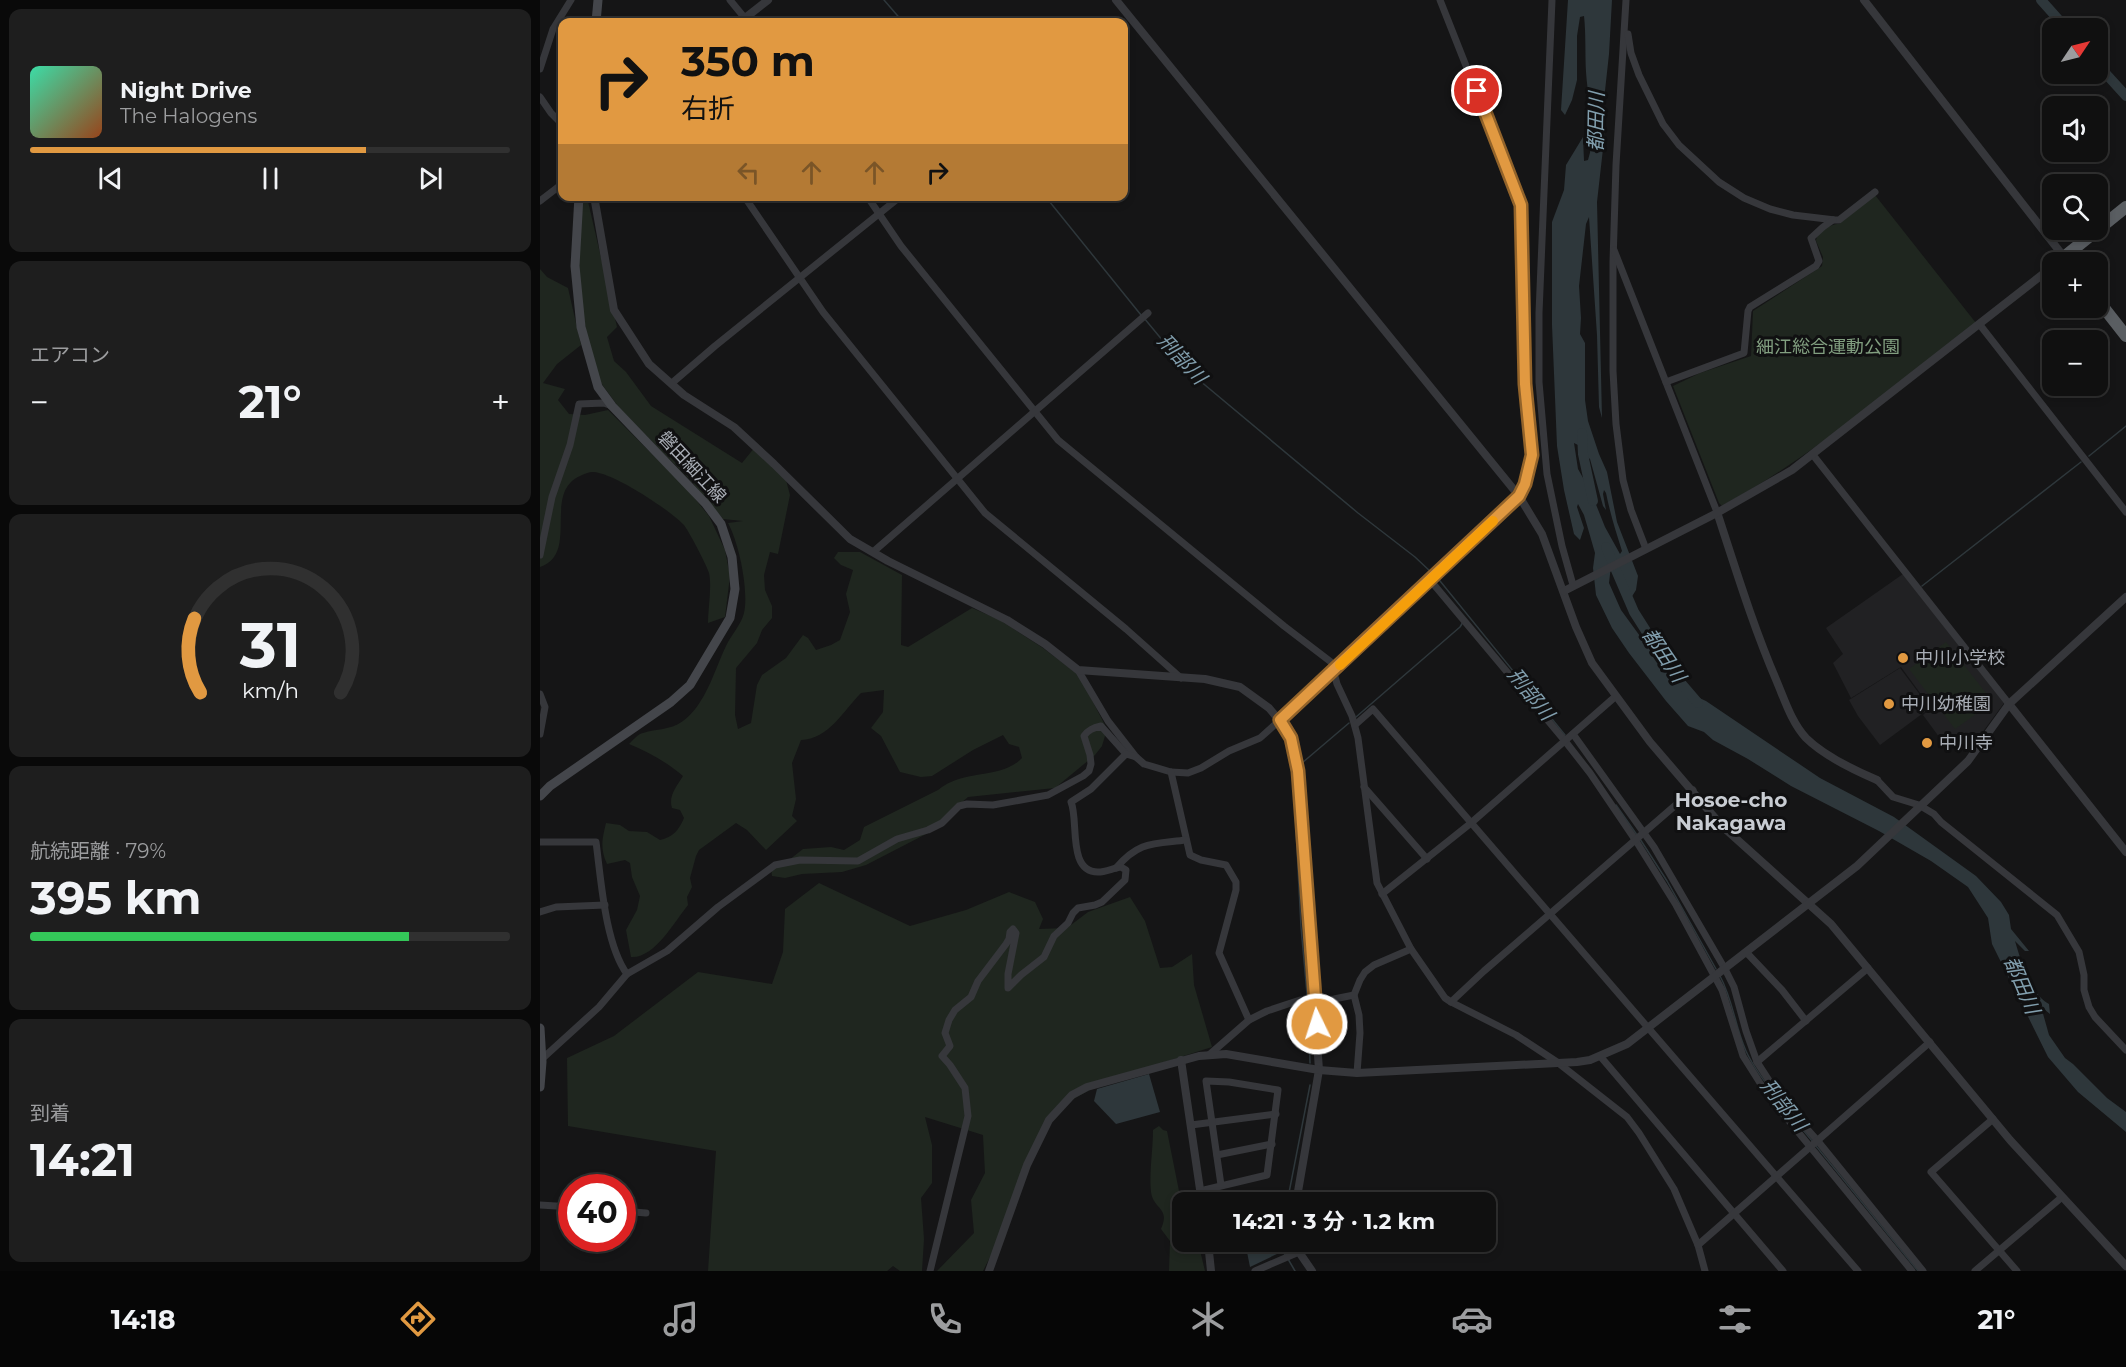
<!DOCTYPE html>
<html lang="ja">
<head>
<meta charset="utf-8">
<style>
	:root { --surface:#101010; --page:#1e1e1e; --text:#f1f3f6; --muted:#9c9d9f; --line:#303030; --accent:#e19941 }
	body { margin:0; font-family:Montserrat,"Noto Sans JP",sans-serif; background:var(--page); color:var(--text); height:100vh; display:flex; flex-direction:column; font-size:22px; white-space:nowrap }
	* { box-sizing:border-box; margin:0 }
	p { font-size:20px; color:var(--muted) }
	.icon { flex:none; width:33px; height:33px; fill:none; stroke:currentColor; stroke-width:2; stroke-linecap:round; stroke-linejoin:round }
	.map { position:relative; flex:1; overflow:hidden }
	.panel { display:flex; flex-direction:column; gap:9px; padding:9px; background:#090909; width:540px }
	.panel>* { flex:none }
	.top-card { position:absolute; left:18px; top:18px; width:570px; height:183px; border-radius:12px; box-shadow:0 3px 9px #0003,0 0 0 2px var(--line); background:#e19941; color:#111; overflow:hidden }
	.needle { width:39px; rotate:55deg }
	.controls { position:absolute; left:1502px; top:18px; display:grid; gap:12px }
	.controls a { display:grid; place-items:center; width:66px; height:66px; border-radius:12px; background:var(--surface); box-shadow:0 3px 9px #0003,0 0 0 2px var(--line); font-size:30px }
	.speed { position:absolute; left:18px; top:1174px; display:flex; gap:12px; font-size:30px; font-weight:700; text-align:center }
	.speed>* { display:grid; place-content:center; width:78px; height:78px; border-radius:50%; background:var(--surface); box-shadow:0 3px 9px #0003,0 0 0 2px var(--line); line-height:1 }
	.speed .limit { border:9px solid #d22; background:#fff; color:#111 }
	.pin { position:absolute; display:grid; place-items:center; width:51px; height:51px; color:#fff; margin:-26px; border:3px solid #fff; border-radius:50%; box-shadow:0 2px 6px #0007 }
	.me { position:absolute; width:66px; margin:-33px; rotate:356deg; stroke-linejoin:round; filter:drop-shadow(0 0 4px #0008) }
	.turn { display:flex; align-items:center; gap:21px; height:126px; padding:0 24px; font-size:27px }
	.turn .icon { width:78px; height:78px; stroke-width:2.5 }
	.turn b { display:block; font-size:42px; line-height:51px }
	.lanes { display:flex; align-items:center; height:57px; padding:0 24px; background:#0003; justify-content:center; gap:30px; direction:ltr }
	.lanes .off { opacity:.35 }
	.big { font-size:45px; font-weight:700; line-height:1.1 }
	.panel .widget { flex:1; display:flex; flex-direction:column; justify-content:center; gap:9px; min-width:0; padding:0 21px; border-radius:12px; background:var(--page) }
	.panel .dial { align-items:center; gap:0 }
	.dial svg { height:156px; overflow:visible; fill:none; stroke:var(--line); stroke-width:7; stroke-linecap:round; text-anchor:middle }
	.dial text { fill:var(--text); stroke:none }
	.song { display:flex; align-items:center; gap:18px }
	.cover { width:72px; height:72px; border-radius:9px; background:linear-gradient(135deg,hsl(160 70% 55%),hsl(20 70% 35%)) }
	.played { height:6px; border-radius:3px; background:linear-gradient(90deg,var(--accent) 70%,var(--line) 70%) }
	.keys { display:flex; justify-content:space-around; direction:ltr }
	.heat { display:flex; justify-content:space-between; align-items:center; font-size:33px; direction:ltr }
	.charge { height:9px; border-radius:4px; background:linear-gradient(90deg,#34c759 79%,var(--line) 0) }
	.trip { position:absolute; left:632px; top:1192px; width:324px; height:60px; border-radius:12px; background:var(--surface); box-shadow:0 3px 9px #0003,0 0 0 2px var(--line); font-weight:700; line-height:60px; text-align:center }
	.menu { display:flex; height:96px; justify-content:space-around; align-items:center; background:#060606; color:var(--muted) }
	.menu .icon { width:42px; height:42px }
	.menu .selected { color:var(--accent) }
	.menu b { font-size:27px; color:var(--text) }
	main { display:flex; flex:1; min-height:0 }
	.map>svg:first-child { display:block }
	.built { fill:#212123 }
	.green { fill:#1f261f }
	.water { fill:#2e373b; fill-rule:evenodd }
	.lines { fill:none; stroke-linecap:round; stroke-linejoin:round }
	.stream { stroke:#2e373b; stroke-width:1.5 }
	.river { stroke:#2e373b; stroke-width:10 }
	.minor { stroke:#36373b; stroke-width:7 }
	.tertiary { stroke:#36373b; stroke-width:8 }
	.secondary { stroke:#44464b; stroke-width:9 }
	.trunk { stroke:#5a5e62; stroke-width:12 }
	.route-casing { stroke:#92632a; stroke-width:15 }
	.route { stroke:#e19941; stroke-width:10 }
	.slow { stroke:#f59e0b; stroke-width:10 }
	.poi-dot { fill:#e19941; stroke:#101011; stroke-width:2 }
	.labels { text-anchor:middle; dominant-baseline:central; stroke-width:6; stroke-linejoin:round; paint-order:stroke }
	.park-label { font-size:18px; fill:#829f80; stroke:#101011 }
	.street-label { font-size:18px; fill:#a8adb5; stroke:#101011 }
	.poi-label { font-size:18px; fill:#a8adb5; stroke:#101011; text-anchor:start }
	.water-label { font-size:20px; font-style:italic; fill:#819ead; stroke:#101011 }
	.neighbourhood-label { font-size:20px; font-weight:bold; fill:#c8ccd2; stroke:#101011 }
</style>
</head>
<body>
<main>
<section class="panel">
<div class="widget">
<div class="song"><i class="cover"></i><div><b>Night Drive</b><p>The Halogens</p></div></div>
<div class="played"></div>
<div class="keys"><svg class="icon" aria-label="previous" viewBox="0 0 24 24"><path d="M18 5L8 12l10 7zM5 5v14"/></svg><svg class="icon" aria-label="pause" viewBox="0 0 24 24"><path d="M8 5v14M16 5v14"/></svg><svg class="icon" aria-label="next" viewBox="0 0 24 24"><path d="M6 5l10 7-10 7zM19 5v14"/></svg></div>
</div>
<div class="widget"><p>エアコン</p>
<div class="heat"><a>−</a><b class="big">21°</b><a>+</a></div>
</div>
<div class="widget dial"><svg viewBox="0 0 100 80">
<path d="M14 69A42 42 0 1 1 86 69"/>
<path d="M14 69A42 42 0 0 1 11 31" stroke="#e19941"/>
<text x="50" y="56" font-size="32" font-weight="700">31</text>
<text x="50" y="72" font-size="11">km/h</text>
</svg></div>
<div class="widget"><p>航続距離 · 79%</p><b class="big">395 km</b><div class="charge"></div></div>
<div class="widget"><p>到着</p><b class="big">14:21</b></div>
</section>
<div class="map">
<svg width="1586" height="1271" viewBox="0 0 1586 1271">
	<rect width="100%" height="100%" fill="#151516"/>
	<g class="built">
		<path d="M1363,574l101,129 -28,38 -8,-6 -23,10 -22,-30 8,-7 -30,-41 -50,31 -18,-35 10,-9 -17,-26z"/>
		<path d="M1360,668l30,40 -50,37 -22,-29 -9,-16z"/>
	</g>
	<g class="green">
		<path d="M1335,195l101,128c-82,63 -162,133 -254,183l-3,-3 -46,-117 27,-13 51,-17 2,-45 69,-45 1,-9 -7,-16c1,-9 14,-17 23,-17z"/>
		<path d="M42,197h5l30,130 -10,10 7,24 12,11 25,34 91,57 13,-16 31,33 4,15 -12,59 -8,-2 -6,23 1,15 7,16v12l-10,12 -5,13 -21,25 -1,47 3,14 13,-6 6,-38 5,-10 24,-17 17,-23 5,3 8,12 15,-5 9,-5 10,-28 -4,-18 7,-24 -12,-5 -7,-7 4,-6h22l42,23 -1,70 7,2 64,-39 28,12 43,28 36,27 28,54 -5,17 -7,9 -40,33 -87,9 -40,36 -62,32 -24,7 -40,2 -17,4 -13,-2 -1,-8 18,-8 14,-11 28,-2 13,3 16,-10 4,-13 74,-37c27,-22 63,-10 84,-32l-3,-11 -10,-3 -6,-9 -30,15 -41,26 -11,1 -21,-5 -19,-36 -10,-8 12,-16 1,-22 -23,3c-18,18 -32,46 -60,47l-9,23 4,36 -4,17 5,5 -31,29 -19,-20 -11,-7 -37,27 -3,6 -6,22 2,9 -5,10 1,8c-13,16 -34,54 -57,52l-5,-27 11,-20 3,-14 -8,-19 -2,-14 -5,-3 -18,4c-7,-16 -5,-24 -1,-41l14,2 9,6 18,1 13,8c13,-3 19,-10 24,-22l-4,-8 -8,-2c-4,-12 5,-22 11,-32 -16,-14 -35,-24 -54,-32 4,-4 9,-10 14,-11 14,-5 26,-2 40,-12 23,-17 31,-50 43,-75 5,-11 15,-21 18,-33 5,-22 -5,-70 -16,-90l15,-2 -20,-2 -34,-40 -69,-70 -27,-37 -17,-100z"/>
		<path d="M0,269l7,8 21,11 13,57 -24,19 -14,19 22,6 -7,11 11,14 16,1 23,-5 80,80 21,26 16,34 5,26 -5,41 -17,6c0,-14 4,-37 1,-50 -2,-7 -21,-44 -26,-49 -15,-15 -69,-51 -90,-52 -4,0 -9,2 -13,4 -38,17 0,78 -40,91z"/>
		<path d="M1406,642l47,60 -38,27 -46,-60z"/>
		<path d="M279,883l91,43 56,-16 43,-18 26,10 8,17 -4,10 28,-1 21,-16 42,-15 15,24 15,47 12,-1 20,-13 2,31 18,62 -104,33 -49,27 -25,44 -25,68 -26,52h-46l37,-38 -3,-33 14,-27 -2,-38 -58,-18 7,28v38l-11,15 3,41 -2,32h-22l-7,-5 -6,5h-179l8,-120 -148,-25 -1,-68 47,-22 84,-64 74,12 11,-32 2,-43z"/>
		<path d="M619,1126l4,4 4,1 15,75v36h16l7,29h-36l1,-30 -9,-12c10,-21 -8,-20 -10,-37 -2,-20 2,-42 2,-62z"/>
	</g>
	<g class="water">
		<path d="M1028,0h44l-3,54 -6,55 2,22 -8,71 5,216 -3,-11 -2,-72 -8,-118 -3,7 -7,62 2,32 -1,16 5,9v57l3,21 11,33 8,18 10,50 21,54 -2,14 -5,8c-7,-17 -8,-26 -19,-41l-3,26 12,27 40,55 21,25 24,11 114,77 74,39 82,59 25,26 8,13 2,14 18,22h-4l-10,-10c6,20 15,53 34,63l1,10 -6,-5 -2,1 7,25 16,23 8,6 34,34 19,14v20l-48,-40 -30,-35 -56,-113 -4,-26 -20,-31 -37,-26 -52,-30 -88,-45 -43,-27 -35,-19 -9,-8 -16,-6 -22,-25 -37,-48 -17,-25 -16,-33 -3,-27 2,-15 -11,-38 -6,-11 -1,3 7,21 -4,12 -6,-6 -10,-44 -7,-44 -5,-121v-103l12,-32 2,-25 17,-28 1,24 4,-1c10,-32 0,-56 -2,-88 -1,-19 0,-38 -2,-56l-4,1 -3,19v44l-5,20 -7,15 -4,-5zM1034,443l12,6 1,8 3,2 13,47 3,4 -3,-16 1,-4 2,3c4,20 10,39 16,58l-2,3 -15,-27 -14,-35 -13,-23z"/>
		<path d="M609,1074l11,38 -44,12 -22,-23 3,-12z"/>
		<path d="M705,1242h35l-1,11 -29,14z"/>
	</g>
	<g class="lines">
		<g class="stream">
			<path d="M344,0l19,22"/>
			<path d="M505,196l96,119"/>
			<path d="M604,318l43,52 171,143 57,44 17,16"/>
			<path d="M1549,456l37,-30"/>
			<path d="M896,576l129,159"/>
			<path d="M1382,586l159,-124"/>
			<path d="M816,717l104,-90 3,-5"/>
			<path d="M762,763l47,-40"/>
			<path d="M753,771l8,156 6,67"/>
			<path d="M1076,805l21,30"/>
			<path d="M1100,839l27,42 49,88"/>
			<path d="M1180,976c13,24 15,51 26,75 8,18 20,32 31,47"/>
			<path d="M768,1003l2,60"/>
			<path d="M1253,1118l20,24"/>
			<path d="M1276,1146l102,125"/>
			<path d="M747,1203l23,-118"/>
			<path d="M744,1242l-1,9 2,4"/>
			<path d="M748,1259l7,12"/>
		</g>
		<g class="river">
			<path d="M1501,0l25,28"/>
			<path d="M1557,64l29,32"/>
			<path d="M1042,433l1,21 10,47"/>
			<path d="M1066,547l28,65 40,63 24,28"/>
		</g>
		<g class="minor">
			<path d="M190,0l18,22"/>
			<path d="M900,0l81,205"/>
			<path d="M1012,0l-13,313v69l8,92 15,72 11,39"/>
			<path d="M1086,0l-10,165 -3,97v109l3,53 7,56 8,30 15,39"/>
			<path d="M1088,34l3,19 8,22 24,49 16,21 40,37 25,16 26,11 23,6 42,5h4l36,-28"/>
			<path d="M0,69l13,-40 18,-29"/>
			<path d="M0,97l11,16 11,11"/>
			<path d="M204,196l79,116 162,201 141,116 55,49"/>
			<path d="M327,196l34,50 157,194 226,186 47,36 6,22 15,32 6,22 19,145 34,66 -37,16 -9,7 -5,8 -6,15 5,20 1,18 -3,40"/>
			<path d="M0,201l22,-17"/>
			<path d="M1074,250l103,262"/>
			<path d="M1440,325l146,187"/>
			<path d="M1126,382l78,-29 4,-42 2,-4 66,-41 3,-5 -8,-23 12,-11 10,-7"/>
			<path d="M132,383l43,-37 186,-150"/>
			<path d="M1273,455l196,249"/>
			<path d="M333,552l275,-239"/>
			<path d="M0,555l12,-58 18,-52 9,-41 25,-1 8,3"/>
			<path d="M890,580l135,161 25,32 46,68 40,64 46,85 21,66 24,38 145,177"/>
			<path d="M538,670l30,51 28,36 8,7 27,8 17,1 13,-5 28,-17 31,-13 20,-18"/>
			<path d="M0,694l5,13 -5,27"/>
			<path d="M815,725l18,-16 485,562"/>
			<path d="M1033,734l81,113 71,122 9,18 12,44 11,31 11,17 16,24 33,37 106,131"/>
			<path d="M631,772l19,83 11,5 25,5 10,17v8l-17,63 30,67"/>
			<path d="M1337,780l16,17 26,8 15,9 7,8 116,93 22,37 5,23v15l5,17 6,10 31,33"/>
			<path d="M824,787l63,72"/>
			<path d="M0,842h56c5,37 9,102 31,132"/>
			<path d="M576,868c23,-27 37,-24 70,-28"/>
			<path d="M842,894l89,-71 145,-127"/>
			<path d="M0,912l16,-5 49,-2"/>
			<path d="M871,949l34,49 6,4 65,33 41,27 70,55 12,16 35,56 24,56 7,26"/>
			<path d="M1206,952l36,38 24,31"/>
			<path d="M911,1002l33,-31 209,-181"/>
			<path d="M669,1055l40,-35 18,-9 33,-11 34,-1 20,-4"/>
			<path d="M1060,1056l183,215"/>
			<path d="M2,1059l57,-52 28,-33 40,-23 51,-44 57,-42 25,-5 58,1 39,-22 31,-9 14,-7 17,-17 8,-2 26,1 55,-10 35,-19 6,-5 2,-7 -1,-9 -6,-19c4,-6 9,-8 17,-10l25,28"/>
			<path d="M1217,1062l111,-94"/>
			<path d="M1453,1119l-62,53 86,99"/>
			<path d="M651,1125l85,-11"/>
			<path d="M677,1155l55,-11"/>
			<path d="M660,1191l67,-16 11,-85 -49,-8 -23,-1 15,104"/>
			<path d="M0,1205l32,2"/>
			<path d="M82,1211l24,2"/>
			<path d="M1158,1245l232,-203"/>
			<path d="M390,1271l38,-155 -3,-28 -15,-23 -8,-9 8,-10 -5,-13 4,-13 6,-10 16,-13 7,-16 28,-37 3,-5 1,-7 3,-3 3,4 -8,41v14l13,-13 23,-18 10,-21 14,-13 5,-10 5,-5 17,-3 7,-3 23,-22 1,-10 -5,-3c-7,1 -16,5 -23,5 -31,0 -19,-52 -27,-70l20,-13 35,-35 10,3"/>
			<path d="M715,1271l44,-19"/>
			<path d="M1435,1271l87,-74"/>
		</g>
		<g class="tertiary">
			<path d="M576,0l403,496 23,38 34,93 16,36 58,79 72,84 109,98 179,216 116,126"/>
			<path d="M1324,0l200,257 -6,5"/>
			<path d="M200,22l28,-22"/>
			<path d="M54,196l20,114 35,54 35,31 50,32 40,37 76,75 38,22 119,59 38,24 33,26 127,9 35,8 29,21 16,19 10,24 3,19 21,300 -23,133"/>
			<path d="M1177,512c19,58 36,114 60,170 8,19 15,41 29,56 17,17 50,33 71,42"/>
			<path d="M1024,591l151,-77 77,-44 260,-203"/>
			<path d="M1469,704l117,148"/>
			<path d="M740,720l242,-228 10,-37 -7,-71 -4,-179"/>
			<path d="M641,1060l21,143"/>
			<path d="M668,1242l3,29"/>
			<path d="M757,1242l2,10 13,19"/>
			<path d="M449,1271l38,-106 22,-45 23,-25 15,-8 112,-31 27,-2 93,16 38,3 220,-11 13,-2 37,-16 230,-178 111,-105 41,-57 117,-107"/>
		</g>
		<g class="secondary">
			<path d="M56,22l2,-22"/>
			<path d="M0,796l10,-10 121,-84 19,-17 40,-67 5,-29 -3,-32 -11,-33 -15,-20 -94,-98 -14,-19 -17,-60 -6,-61 4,-70"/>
			<path d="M0,1028l2,34 -2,25"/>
		</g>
		<g class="trunk">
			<path d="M1529,262l-5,-5 62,-50"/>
			<path d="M1557,299l29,37"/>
		</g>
	</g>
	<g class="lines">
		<defs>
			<path id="route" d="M777,1024l-19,-253 -7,-33 -11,-18 239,-224 6,-12 7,-29 -7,-71 -4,-179 -44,-114"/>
		</defs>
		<use href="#route" class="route-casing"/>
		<use href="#route" class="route"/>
		<path class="slow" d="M800,665l153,-144"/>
	</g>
	<g class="poi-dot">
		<circle cx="1363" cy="658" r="6"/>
		<circle cx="1349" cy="704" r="6"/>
		<circle cx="1387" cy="743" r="6"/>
	</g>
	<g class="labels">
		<g class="park-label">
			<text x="1288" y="347">細江総合運動公園</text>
		</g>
		<g class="street-label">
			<text transform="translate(152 467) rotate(47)">磐田細江線</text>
		</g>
		<g class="poi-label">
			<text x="1375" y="658">中川小学校</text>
			<text x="1361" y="704">中川幼稚園</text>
			<text x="1399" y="743">中川寺</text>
		</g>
		<g class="water-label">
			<text transform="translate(1056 122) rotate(-89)">都田川</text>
			<text transform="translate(642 359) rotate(47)">刑部川</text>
			<text transform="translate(1124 655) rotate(56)">都田川</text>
			<text transform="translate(991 694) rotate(51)">刑部川</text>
			<text transform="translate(1482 985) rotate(67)">都田川</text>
			<text transform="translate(1244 1105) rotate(51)">刑部川</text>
		</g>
		<g class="neighbourhood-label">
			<text x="1191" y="800">Hosoe-cho<tspan x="1191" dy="23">Nakagawa</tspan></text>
		</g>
	</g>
</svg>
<div class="controls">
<a><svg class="needle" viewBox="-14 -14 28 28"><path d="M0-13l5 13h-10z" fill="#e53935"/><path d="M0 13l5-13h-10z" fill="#9c9d9f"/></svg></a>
<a><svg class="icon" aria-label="sound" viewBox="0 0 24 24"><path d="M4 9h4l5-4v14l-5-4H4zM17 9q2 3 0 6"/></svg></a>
<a><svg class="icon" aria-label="search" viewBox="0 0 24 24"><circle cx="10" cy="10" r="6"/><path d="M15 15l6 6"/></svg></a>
<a>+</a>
<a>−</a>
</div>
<div class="speed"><div class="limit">40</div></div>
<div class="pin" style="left:937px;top:91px;background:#d93025"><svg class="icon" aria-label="arrive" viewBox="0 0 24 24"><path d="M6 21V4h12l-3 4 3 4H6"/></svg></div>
<svg class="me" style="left:777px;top:1024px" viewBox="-20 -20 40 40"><circle r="17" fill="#e19941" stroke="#fff" stroke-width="3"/><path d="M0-11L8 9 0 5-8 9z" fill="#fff"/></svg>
<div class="trip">14:21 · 3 分 · 1.2 km</div>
<div class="top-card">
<div class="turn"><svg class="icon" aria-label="right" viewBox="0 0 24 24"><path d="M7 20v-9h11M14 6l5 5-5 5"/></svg><div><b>350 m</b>右折</div></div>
<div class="lanes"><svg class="icon off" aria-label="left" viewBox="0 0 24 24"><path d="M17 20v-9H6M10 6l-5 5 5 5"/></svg><svg class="icon off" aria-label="ahead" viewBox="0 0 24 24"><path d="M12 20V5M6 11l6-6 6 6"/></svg><svg class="icon off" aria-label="ahead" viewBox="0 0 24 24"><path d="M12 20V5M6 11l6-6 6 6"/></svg><svg class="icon" aria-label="right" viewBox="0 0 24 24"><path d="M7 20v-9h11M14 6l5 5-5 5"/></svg></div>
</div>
</div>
</main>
<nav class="menu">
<b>14:18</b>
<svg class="icon selected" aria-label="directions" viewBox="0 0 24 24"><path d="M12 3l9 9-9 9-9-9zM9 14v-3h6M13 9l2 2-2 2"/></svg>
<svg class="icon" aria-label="music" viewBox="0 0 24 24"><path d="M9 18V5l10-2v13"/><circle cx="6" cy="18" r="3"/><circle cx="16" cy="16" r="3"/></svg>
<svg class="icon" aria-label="phone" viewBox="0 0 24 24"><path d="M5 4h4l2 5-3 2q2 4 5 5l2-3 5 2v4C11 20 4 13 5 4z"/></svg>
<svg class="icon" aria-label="climate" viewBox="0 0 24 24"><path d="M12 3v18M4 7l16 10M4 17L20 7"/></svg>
<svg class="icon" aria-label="car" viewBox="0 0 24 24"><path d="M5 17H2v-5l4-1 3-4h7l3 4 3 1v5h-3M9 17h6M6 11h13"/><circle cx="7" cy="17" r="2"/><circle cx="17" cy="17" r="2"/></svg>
<svg class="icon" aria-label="filters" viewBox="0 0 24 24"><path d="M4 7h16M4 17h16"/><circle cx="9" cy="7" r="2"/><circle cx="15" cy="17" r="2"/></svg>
<b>21°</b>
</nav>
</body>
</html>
